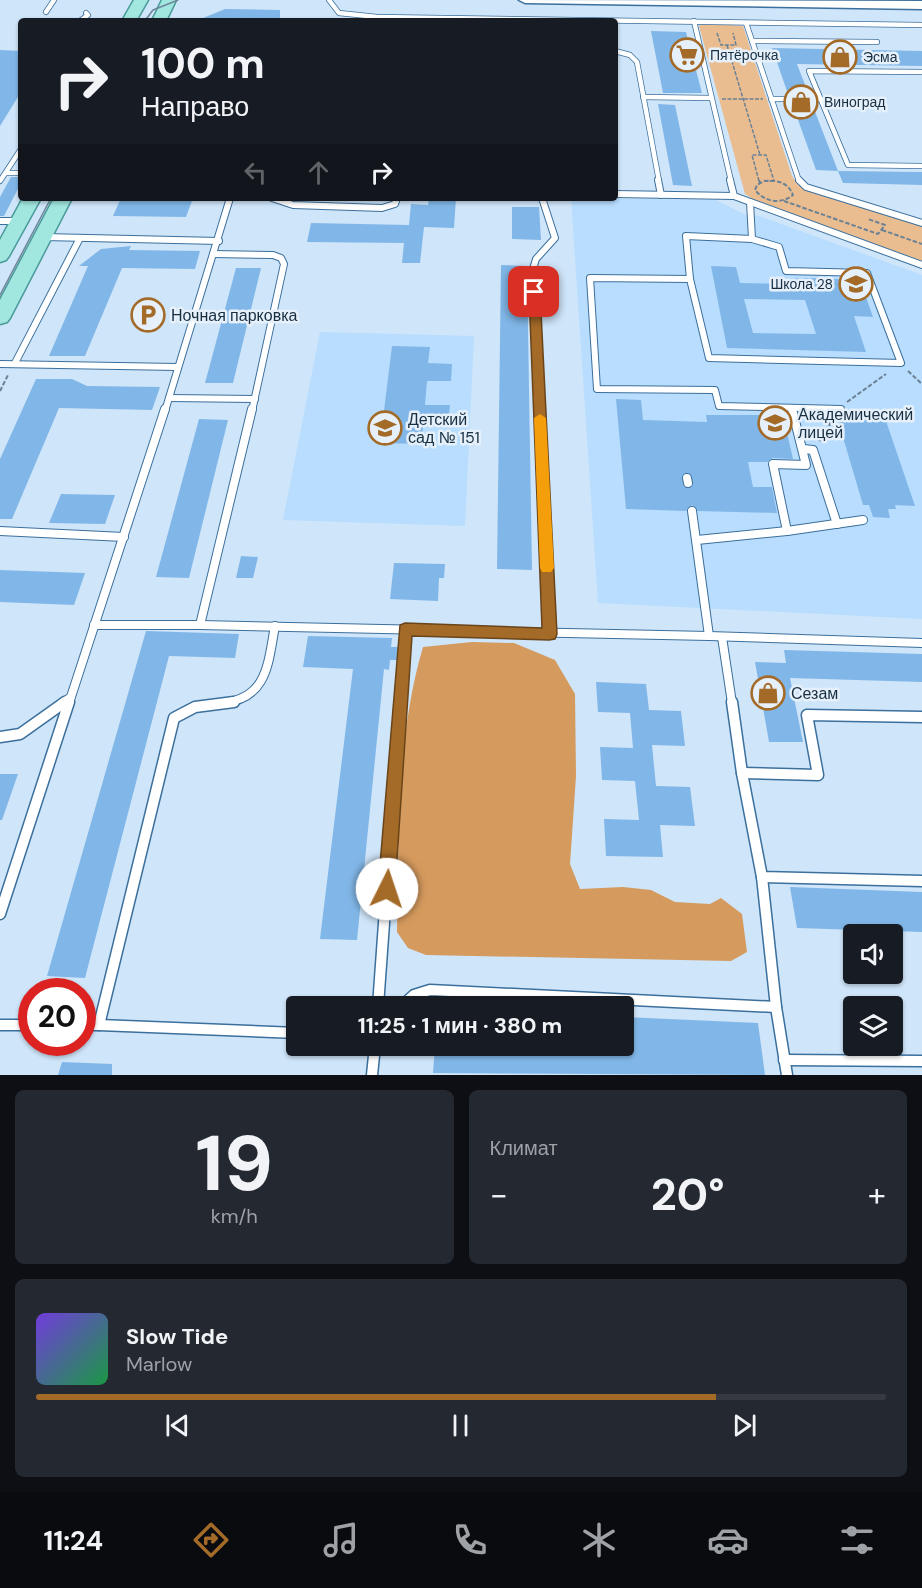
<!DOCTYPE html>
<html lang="ru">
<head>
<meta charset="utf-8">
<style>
	:root { --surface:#171b24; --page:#242831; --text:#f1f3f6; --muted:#9ea1a6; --line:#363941; --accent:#a36a28 }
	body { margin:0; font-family:"DM Sans",sans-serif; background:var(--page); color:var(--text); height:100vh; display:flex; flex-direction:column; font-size:22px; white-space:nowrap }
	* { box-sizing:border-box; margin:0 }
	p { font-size:20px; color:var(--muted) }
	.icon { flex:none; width:33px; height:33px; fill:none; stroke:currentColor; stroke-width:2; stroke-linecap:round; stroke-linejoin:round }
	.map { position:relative; height:1075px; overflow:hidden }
	.side { display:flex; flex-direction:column; gap:15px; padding:15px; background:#0d0f14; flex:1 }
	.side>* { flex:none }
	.guide { position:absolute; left:18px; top:18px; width:600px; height:183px; border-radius:6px; box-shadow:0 2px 4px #0004; background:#171b24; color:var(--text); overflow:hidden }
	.tools { position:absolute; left:843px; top:924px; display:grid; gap:12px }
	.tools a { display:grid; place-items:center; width:60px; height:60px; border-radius:6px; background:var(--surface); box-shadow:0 2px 4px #0004; font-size:30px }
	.speed { position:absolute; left:18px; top:978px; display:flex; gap:12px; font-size:30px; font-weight:700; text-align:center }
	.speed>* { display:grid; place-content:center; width:78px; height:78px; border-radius:50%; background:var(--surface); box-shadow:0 2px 4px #0004; line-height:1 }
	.speed .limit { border:9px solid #d22; background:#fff; color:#111 }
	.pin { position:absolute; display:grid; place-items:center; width:51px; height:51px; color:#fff; margin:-26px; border-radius:12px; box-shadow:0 3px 9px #0006 }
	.me { position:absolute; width:66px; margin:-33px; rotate:4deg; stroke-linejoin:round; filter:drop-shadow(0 0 4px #0008) }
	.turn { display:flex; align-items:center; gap:21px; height:126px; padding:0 24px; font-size:27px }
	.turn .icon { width:78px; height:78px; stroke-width:2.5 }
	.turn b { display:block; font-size:42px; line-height:51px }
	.lanes { display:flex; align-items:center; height:57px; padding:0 24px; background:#0003; justify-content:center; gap:30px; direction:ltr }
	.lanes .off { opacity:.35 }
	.big { font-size:45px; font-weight:700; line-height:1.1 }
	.side .widget { flex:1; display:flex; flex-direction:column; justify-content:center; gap:9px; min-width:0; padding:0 21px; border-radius:9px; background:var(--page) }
	.side .dial { align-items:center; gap:0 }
	.dial b { font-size:78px; line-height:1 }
	.song { display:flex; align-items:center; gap:18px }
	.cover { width:72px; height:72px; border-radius:9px; background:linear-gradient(135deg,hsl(260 70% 55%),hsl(140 70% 35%)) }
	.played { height:6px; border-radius:3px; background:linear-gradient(90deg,var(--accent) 80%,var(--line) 80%) }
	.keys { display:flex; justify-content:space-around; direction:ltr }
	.heat { display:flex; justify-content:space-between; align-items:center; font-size:33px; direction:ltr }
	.side .tiles { flex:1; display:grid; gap:15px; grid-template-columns:1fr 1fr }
	.widget:last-child { grid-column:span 2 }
	.trip { position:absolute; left:286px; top:996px; width:348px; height:60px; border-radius:6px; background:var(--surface); box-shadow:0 2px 4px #0004; font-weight:700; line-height:60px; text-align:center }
	.dock { display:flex; height:96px; justify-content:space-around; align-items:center; background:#090b0e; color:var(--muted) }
	.dock .icon { width:42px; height:42px }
	.dock .active { color:var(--accent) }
	.dock b { font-size:27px; color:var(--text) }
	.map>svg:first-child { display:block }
	.built { fill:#b8ddfe }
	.green { fill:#eabd91 }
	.forest { fill:#d59a5d }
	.building { fill:#81b7e8; fill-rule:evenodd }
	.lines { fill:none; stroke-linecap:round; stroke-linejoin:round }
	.service-far3-casing { stroke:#3b6f9c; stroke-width:6 }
	.service-far2-casing { stroke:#3b6f9c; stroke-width:8 }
	.service-far1-casing { stroke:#3b6f9c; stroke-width:10 }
	.service-casing { stroke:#3b6f9c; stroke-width:13 }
	.secondary-casing { stroke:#3b6f9c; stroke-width:3 }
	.primary-casing { stroke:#499b9a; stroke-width:3 }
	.path-far2 { stroke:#6b8295; stroke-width:1.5; stroke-dasharray:4 1.5; stroke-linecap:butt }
	.path-far1 { stroke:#6b8295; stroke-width:2; stroke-dasharray:4.5 2; stroke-linecap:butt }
	.path { stroke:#6b8295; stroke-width:3; stroke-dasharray:6 3; stroke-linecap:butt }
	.service-far3 { stroke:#fff; stroke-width:4.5 }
	.service-far2 { stroke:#fff; stroke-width:6 }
	.service-far1 { stroke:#fff; stroke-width:8 }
	.service { stroke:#fff; stroke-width:10 }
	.secondary { fill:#fff; fill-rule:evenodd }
	.primary { fill:#a1e6df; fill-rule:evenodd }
	.tram { stroke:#6f8599; stroke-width:1.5 }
	.route { fill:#a36a28; stroke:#6a451a; stroke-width:1.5 }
	.slow { fill:#f59e0b }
	.labels { text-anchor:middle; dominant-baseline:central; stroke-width:5; stroke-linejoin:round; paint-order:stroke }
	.far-poi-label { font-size:14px; fill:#182f42; stroke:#e5f0fa; text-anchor:start }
	.poi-label { font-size:16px; fill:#182f42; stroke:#e5f0fa; text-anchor:start }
</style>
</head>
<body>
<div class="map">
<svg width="922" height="1075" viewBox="0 0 922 1075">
	<rect width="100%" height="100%" fill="#cfe5f9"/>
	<g class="built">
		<path d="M571,198l145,2 30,15 13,1 163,59v344l-324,-16z"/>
		<path d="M320,332l154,4 -9,190 -182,-6z"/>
	</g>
	<path class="green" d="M704,23l39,3 49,150 6,9 124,41v35l-164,-59 -13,-8 -46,-168z"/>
	<path class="forest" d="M472,642l42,1 41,17 20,34 1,82 -6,88 10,25 43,-2 28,3 24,12 35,2 11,-6 21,16 5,38 -16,9 -305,-6 -18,-7 -11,-16c2,-95 -1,-193 26,-285z"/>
	<g class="building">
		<path d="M225,9l55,1v11h-84z"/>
		<path d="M651,31l35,1 16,61h-39z"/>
		<path d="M772,48l150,3v15l-125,-2 12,31 -3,6 6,3 26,67 -22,-1 -24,-67 2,-6 -6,-3z"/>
		<path d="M0,50l21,1v41l-21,34z"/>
		<path d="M658,104l17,1 17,81 -19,-1z"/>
		<path d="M838,171l84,1v13l-79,-2z"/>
		<path d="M11,177h10v6l-17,33h-4v-19z"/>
		<path d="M121,198h72l-7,19 -73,-1z"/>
		<path d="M456,198l-2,30 -30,-1 -4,36h-18l2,-20 -97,-1 4,-19 98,2 2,-21 17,1 1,-6z"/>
		<path d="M512,207h27l2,33 -29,-1z"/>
		<path d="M131,246l-2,4 71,1 -5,18 -73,-1 -37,88h-36l39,-90h-9l22,-17z"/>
		<path d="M501,265l26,1 5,304 -35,-1z"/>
		<path d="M711,266l25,1 4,16 46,1 -1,-5 22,-1 53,2 13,37 -19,-1 12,36 -139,-4zM744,299l61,1 11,34 -63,-1z"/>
		<path d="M236,268h25l-28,115h-28z"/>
		<path d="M392,346l38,1 -2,16 24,1 -1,17h-24l-2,24h25l-2,20 -25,-1 -1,20 -42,-1z"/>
		<path d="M36,379h36l15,7 73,1 -8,23 -93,-2 -47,111h-12v-60z"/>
		<path d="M616,399l25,1 2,20 64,2 -1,-7h77l10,44 -20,-1 -6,4h-19l5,25h19l5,26 -79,-2 -6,-6 -6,6 -60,-2z"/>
		<path d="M837,417l48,1 30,88 -20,-1 1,4h-8l2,9 -17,-1 -4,-12h-6z"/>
		<path d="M199,419l29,1 -39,158 -33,-1z"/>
		<path d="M61,494l54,1 -10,29 -56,-1z"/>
		<path d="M241,556l17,1 -5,21h-17z"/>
		<path d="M394,563l51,1 -1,14h-5l-1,23 -48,-2z"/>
		<path d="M0,570l85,3 -11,32 -74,-3z"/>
		<path d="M146,631l93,3 -4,24 -66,-2 -84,322 -38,-2z"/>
		<path d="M308,636l84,2 -1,9h7l-1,13h-7l-1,10 -5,-1 -27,271 -37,-1 33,-270 -50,-2z"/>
		<path d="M784,650l138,4v28l-132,-4 13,64h-34l-14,-80 31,1z"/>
		<path d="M596,682l50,2 3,26 32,1 4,35 -33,-1 4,41 34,1 5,39 -35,-1 3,32 -57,-1 -2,-37 35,1 -4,-39 -33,-1 -2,-33 33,1 -3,-35 -32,-1z"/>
		<path d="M0,774h18l-16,46h-2z"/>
		<path d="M790,887l132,5v40l-125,-4z"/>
		<path d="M624,1017l134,6 7,52 -332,-2 2,-27h189z"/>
		<path d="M62,1062l50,2v11h-54z"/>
	</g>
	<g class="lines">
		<defs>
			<g id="service-far3">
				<path d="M329,0l10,13 38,4 545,8"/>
				<path d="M46,12l8,-12"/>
				<path d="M80,21l8,-6 -2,-2"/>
				<path d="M694,21l37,160"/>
				<path d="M746,23l53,158"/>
				<path d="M752,41l125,1"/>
				<path d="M615,51l15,4 7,7 22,119"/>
				<path d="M922,72l-113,-1 39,94 74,1"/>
				<path d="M643,97l68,1"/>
				<path d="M771,99h19"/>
				<path d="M810,99h11"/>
				<path d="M6,173h15"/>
				<path d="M0,181l21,-32"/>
			</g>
			<g id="service-far2">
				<path d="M658,180l3,15"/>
				<path d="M730,180l4,16 188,69"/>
				<path d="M799,180l7,7 116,36"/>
				<path d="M615,194l119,2"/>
				<path d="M272,198l21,7 89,3 13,-4 2,-6"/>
				<path d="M750,202l2,37"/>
				<path d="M0,221h18"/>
				<path d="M686,236l66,3 27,8 7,24 81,2 34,90 -192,-5 -19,-79z"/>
				<path d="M44,237l175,4"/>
				<path d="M213,254l60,1 8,3 3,6 -32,147"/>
				<path d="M690,279l-100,-1 7,111 118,1 4,16 122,3"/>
				<path d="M15,363l65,-125"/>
				<path d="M0,364l177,3"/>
				<path d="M169,398l86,1"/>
				<path d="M792,408l1,3"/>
				<path d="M165,411l65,-213"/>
				<path d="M539,411l-6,-142 3,-10 19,-21 -13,-40"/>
			</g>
			<g id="service-far1">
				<path d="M539,409l10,225"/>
				<path d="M803,449l10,1 24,74"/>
				<path d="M687,478l1,5"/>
				<path d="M692,511l17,125"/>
				<path d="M0,531l124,6"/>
				<path d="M787,531l-14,-67 33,1 -14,-56"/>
				<path d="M697,540l90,-9 76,-11"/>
				<path d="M94,625h106l509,11 213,7"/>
				<path d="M200,625l52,-216"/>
				<path d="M722,637l10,66"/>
				<path d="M62,703l8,-5"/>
				<path d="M69,703l96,-294"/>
				<path d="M223,703c45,-5 45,-40 52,-77"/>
				<path d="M400,703l5,-74"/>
			</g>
			<g id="service">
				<path d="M732,702l10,71 20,104 160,4"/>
				<path d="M0,737l20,-3 45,-32"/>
				<path d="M742,773l76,2 -11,-60 115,2"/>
				<path d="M762,877l14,130 11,68"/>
				<path d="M0,914l69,-212"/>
				<path d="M378,1006l22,-304"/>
				<path d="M402,1006l12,-11 16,-5 346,17"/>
				<path d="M0,1025h32"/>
				<path d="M82,1025h17l75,-307 21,-11 39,-5"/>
				<path d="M99,1025l198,8"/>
				<path d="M784,1060l138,1"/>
				<path d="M372,1075l3,-29"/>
			</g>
			<path id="secondary" d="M519,0l403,1v8l-397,-6z"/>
			<g id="primary">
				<path d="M134,0h14l-12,21h-14z"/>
				<path d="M162,0h14l-10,21h-14z"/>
				<path d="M23,198h18l-32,58 -3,4 -6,2v-22z"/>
				<path d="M54,198h18l-62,120 -3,4 -7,2v-24z"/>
			</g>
		</defs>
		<use href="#service-far3" class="service-far3-casing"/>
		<use href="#service-far2" class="service-far2-casing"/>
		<use href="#service-far1" class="service-far1-casing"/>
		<use href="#service" class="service-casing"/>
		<use href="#secondary" class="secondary-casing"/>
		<use href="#primary" class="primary-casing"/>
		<g class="path-far2">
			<path d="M717,33l4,12h15l-3,-12"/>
			<path d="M727,45l33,110"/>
			<path d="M722,99h41"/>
			<path d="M759,181l-7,-26h14l8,26"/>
			<path d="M764,181h11"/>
		</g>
		<g class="path-far1">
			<path d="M759,180l1,3"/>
			<path d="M764,181c13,-1 24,1 29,14 -13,10 -28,7 -38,-5l2,-5z"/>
			<path d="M784,201l94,33 7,-9 -17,-6"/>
			<path d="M882,230l40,14"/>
			<path d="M908,371l14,13"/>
			<path d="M0,391l8,-16"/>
			<path d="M847,402l39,-28"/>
		</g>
		<path class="path" d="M819,441l14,-23"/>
		<use href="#service-far3" class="service-far3"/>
		<use href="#service-far2" class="service-far2"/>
		<use href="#service-far1" class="service-far1"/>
		<use href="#service" class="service"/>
		<use href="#secondary" class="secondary"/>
		<use href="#primary" class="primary"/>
		<g class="tram">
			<path d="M147,18l6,-8 25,-10"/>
			<path d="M0,295l51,-97"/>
		</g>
	</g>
	<path class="route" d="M534,289l6,3 17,342 -2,5 -6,1 -137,-4 -17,253 -2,6 -6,2 -7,-2 -2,-6 22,-264 5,-2 137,5 -13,-336z"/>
	<path class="slow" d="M540,414l6,4 8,150 -3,4h-9l-2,-4 -6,-150z"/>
	<defs>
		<symbol id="supermarket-ring" viewBox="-11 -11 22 22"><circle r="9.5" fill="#e5f0fa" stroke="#a36a28" stroke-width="1.5"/><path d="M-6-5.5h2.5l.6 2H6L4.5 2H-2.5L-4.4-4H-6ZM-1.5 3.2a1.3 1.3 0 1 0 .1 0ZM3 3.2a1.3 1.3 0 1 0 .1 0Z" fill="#a36a28"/></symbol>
		<symbol id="shop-ring" viewBox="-11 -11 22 22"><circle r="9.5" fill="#e5f0fa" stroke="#a36a28" stroke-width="1.5"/><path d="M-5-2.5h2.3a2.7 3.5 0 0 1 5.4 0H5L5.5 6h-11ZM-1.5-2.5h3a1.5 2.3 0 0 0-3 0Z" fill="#a36a28"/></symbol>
		<symbol id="school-ring" viewBox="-11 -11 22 22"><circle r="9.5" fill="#e5f0fa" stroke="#a36a28" stroke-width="1.5"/><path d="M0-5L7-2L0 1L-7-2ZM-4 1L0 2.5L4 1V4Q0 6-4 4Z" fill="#a36a28"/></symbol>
		<symbol id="parking-ring" viewBox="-11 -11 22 22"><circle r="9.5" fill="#e5f0fa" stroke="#a36a28" stroke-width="1.5"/><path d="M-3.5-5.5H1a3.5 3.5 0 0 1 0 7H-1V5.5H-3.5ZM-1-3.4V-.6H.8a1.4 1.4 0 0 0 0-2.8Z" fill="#a36a28"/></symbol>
	</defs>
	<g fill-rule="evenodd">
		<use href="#supermarket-ring" x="668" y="36" width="38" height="38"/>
		<use href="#shop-ring" x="821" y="38" width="38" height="38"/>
		<use href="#shop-ring" x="782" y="83" width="38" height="38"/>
		<use href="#school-ring" x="837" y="265" width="38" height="38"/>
		<use href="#parking-ring" x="129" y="296" width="38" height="38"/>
		<use href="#school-ring" x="756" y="404" width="38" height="38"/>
		<use href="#school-ring" x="366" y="409" width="38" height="38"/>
		<use href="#shop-ring" x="749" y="674" width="38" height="38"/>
	</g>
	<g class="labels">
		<g class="far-poi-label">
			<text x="710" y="55">Пятёрочка</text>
			<text x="863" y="57">Эсма</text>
			<text x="824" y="102">Виноград</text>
			<text x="833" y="284" text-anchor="end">Школа 28</text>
		</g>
		<g class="poi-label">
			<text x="171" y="315">Ночная парковка</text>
			<text x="798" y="414">Академический<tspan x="798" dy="18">лицей</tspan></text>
			<text x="408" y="419">Детский<tspan x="408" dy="18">сад № 151</tspan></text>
			<text x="791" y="693">Сезам</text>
		</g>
	</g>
</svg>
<div class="tools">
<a><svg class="icon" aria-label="sound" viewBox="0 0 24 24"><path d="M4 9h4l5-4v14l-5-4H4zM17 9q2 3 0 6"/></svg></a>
<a><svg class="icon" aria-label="layers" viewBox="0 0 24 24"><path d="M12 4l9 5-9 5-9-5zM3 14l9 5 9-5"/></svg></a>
</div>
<div class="speed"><div class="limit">20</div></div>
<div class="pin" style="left:534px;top:292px;background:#d93025"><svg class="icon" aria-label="arrive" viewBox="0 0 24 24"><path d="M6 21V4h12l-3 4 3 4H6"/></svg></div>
<svg class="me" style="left:387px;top:889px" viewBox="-20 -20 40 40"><circle r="19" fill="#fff"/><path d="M0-13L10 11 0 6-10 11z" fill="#a36a28"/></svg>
<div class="trip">11:25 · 1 мин · 380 m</div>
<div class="guide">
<div class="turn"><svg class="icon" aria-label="right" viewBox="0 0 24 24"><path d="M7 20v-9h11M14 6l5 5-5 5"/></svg><div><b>100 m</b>Направо</div></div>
<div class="lanes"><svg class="icon off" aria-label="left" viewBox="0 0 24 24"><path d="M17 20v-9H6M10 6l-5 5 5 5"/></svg><svg class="icon off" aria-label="ahead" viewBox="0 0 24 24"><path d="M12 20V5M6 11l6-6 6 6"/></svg><svg class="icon" aria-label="right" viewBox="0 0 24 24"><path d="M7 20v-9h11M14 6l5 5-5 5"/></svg></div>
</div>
</div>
<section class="side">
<div class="tiles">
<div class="widget dial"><b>19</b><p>km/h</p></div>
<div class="widget"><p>Климат</p>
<div class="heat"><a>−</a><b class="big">20°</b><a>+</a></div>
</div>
<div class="widget">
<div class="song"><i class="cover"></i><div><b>Slow Tide</b><p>Marlow</p></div></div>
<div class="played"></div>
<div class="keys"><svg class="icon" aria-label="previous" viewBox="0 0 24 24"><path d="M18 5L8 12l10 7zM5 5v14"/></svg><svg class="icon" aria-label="pause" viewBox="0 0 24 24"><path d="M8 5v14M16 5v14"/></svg><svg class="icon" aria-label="next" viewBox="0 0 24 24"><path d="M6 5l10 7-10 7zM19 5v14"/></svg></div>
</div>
</div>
</section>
<nav class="dock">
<b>11:24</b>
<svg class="icon active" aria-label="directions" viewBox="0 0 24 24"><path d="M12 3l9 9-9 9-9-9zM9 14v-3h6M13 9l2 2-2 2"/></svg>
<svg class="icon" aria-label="music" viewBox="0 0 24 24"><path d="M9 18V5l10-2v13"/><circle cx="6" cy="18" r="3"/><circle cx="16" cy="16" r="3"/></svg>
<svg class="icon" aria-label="phone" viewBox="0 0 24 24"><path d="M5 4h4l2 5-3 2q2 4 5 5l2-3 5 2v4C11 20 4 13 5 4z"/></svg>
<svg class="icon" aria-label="climate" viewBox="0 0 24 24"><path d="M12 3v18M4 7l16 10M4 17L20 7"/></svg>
<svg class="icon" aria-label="car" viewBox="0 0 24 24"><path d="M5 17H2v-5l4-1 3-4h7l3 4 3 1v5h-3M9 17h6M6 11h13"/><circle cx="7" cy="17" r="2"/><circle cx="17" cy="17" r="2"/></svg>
<svg class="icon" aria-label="filters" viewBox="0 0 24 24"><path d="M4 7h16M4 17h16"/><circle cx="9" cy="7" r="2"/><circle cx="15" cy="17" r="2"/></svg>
</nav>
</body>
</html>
